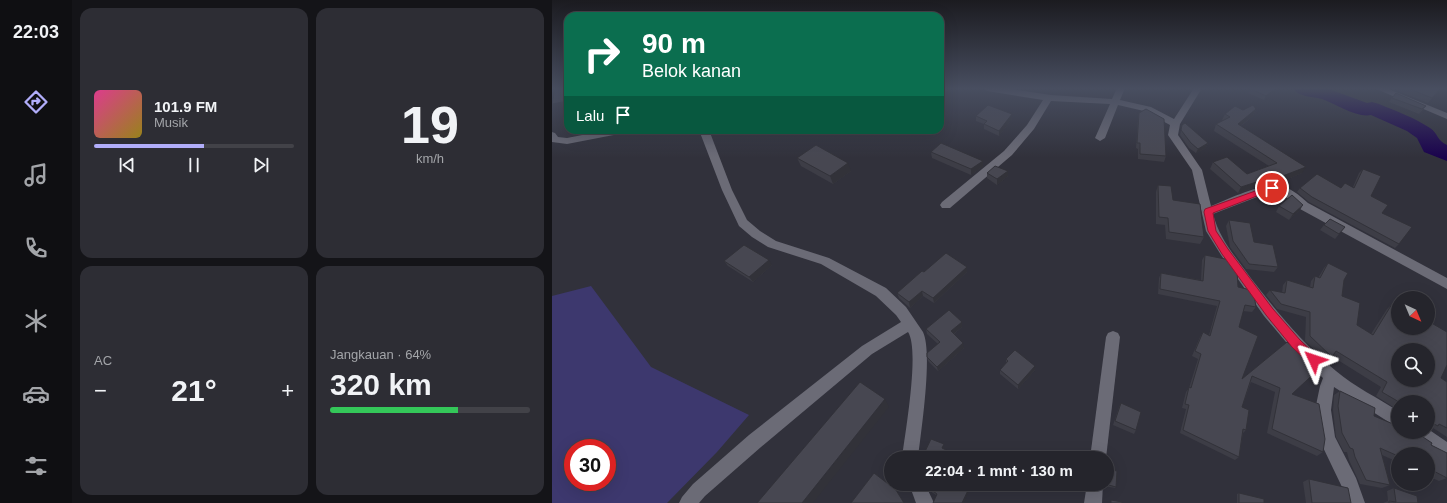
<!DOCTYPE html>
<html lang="id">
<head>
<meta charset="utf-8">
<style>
	:root { --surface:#25252c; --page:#2d2d34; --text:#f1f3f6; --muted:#a3a5a9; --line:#424248; --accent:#b1adfa }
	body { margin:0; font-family:Arial,sans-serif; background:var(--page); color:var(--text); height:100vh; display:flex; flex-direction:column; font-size:15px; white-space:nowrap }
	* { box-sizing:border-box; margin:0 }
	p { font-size:13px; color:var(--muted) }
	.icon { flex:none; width:22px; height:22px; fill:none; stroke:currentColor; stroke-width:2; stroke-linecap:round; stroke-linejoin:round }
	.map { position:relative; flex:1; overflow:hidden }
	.side { display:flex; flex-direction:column; gap:8px; padding:8px; background:#141418; width:480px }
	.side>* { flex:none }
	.hud { position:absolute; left:12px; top:12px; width:380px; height:122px; border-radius:12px; box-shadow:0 4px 16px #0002,0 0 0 1px var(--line); background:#0b6e4f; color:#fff; overflow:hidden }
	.needle { width:26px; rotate:136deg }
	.tools { position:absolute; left:839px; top:291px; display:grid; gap:8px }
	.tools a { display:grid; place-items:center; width:44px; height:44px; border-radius:50%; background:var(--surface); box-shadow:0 4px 16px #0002,0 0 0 1px var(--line); font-size:20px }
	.speed { position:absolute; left:12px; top:439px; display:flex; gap:8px; font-size:20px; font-weight:700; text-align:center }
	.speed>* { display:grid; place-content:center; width:52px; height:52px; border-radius:50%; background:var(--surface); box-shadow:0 4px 16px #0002,0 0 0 1px var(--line); line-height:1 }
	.speed .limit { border:6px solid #d22; background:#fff; color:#111 }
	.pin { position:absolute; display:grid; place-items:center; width:34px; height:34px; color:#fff; margin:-17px; border:2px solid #fff; border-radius:50%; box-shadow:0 1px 4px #0007 }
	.me { position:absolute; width:44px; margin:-22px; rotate:312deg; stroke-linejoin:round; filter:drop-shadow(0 0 3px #0008) }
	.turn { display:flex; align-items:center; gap:14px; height:84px; padding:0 12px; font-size:18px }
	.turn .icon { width:52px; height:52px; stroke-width:2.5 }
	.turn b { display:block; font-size:28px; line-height:34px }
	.then { display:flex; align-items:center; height:38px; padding:0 12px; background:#0003; gap:8px; font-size:15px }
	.big { font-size:30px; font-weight:700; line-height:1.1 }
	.side .tile { flex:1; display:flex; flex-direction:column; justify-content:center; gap:6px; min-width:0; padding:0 14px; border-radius:12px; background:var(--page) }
	.side .dial { align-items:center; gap:0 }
	.dial b { font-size:52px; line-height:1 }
	.song { display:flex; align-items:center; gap:12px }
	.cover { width:48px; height:48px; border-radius:6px; background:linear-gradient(135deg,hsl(330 70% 55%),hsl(50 70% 35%)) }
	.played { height:4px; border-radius:2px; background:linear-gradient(90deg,var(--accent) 55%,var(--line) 55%) }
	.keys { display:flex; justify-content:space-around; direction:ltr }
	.heat { display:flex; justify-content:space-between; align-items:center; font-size:22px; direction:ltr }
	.charge { height:6px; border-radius:3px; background:linear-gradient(90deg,#34c759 64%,var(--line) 0) }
	.side .tiles { flex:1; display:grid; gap:8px; grid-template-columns:repeat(2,1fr) }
	.trip { position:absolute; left:332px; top:451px; width:230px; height:40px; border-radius:20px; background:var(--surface); box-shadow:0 4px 16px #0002,0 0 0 1px var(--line); font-weight:700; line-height:40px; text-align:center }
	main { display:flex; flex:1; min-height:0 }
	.tab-bar { display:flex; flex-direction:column; width:72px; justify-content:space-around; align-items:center; background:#0f0f12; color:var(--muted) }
	.tab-bar .icon { width:28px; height:28px }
	.tab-bar .selected { color:var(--accent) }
	.tab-bar b { font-size:18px; color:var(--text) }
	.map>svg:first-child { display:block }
	.green { fill:#3d386e; fill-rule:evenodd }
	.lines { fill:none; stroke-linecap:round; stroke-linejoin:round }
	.river { fill:#1a024d; fill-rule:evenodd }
	.minor { fill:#6b6b76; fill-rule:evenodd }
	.wall { fill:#3d3d46 }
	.shaded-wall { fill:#323239 }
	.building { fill:#474751; stroke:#323239; fill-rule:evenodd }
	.route { fill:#e11d48; stroke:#92132f }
</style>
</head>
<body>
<main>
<nav class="tab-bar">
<b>22:03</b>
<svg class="icon selected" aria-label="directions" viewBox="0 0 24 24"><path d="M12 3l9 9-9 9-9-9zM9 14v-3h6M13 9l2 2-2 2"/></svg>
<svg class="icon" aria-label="music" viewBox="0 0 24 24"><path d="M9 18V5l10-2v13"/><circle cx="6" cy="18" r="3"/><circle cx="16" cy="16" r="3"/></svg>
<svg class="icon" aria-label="phone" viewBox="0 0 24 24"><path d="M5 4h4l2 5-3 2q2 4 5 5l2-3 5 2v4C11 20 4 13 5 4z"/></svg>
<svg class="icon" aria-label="climate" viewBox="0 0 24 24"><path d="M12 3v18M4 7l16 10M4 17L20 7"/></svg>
<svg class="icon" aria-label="car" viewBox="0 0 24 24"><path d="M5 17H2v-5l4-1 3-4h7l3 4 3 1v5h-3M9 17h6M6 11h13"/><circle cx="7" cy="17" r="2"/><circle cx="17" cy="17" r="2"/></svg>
<svg class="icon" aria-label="filters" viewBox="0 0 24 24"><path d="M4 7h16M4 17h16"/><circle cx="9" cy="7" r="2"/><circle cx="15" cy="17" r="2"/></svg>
</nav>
<section class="side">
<div class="tiles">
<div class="tile">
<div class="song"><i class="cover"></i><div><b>101.9 FM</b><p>Musik</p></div></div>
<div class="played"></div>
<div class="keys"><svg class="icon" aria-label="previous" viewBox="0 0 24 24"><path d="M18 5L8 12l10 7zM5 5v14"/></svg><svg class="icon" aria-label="pause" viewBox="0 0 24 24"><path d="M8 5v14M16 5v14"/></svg><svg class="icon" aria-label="next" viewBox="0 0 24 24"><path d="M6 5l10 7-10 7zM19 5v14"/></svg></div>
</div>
<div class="tile dial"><b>19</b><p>km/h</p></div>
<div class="tile"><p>AC</p>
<div class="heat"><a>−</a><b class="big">21°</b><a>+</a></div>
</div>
<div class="tile"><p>Jangkauan · 64%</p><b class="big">320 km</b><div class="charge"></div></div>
</div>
</section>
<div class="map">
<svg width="895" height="503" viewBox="0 0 895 503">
	<rect width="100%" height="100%" fill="#31313b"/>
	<path class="green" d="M39,286l60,81 98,48 -32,37 -50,51h-115v-207zM21,448h34v34h-34z"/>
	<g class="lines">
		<path class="river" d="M742,88h32l41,15 5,-1 7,2c17,7 36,14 51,24 8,5 7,13 17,17v16l-23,-9 -7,-14 -10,-7 -36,-16c-14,3 -35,-11 -49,-16 -8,-2 -17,-2 -24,-6 -3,-2 -3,-3 -4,-5z"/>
		<g class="minor">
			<path d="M431,88h22l46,7 61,4 5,-11h8l-5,12 31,7 23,12 20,-31h8l-22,36 -2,11 24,35 9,36c14,-6 52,-23 65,-21 13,1 23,10 32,18l139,75v11l-147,-80 -13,-11 -11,-6 -19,5 -44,17c7,26 22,42 37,63 26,34 53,67 86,94 19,16 42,27 62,40v17l-64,-41 -3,23 4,27 21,41 9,25h-18l-5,-16 -23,-48 -4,-29 5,-24 3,-8 -32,-30 -27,-32 -43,-61 -15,-24 -14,-61 -24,-35 2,-10 -26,-14 -26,-6 -13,33 -5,3 -5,-3 15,-34 -59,-3 -17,28 -22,26 -62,53h-8l-2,-3 2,-3 62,-51 23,-26 16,-25 -56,-9z"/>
			<path d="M822,88h12l61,25v6z"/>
			<path d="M56,130h21l-5,3 -57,11 -15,-2v-10l3,1 3,4 9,1z"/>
			<path d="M147,130h10l23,60 15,30 13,11 16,10 53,17 57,30 20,19 17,25c10,21 -2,99 -5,126h-16c3,-25 18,-108 6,-126l-36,22 -111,93 -56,49 -6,7h-20l3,-6 11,-13 56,-49 113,-89 39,-24 -5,-7 -20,-19 -55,-32 -53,-17 -16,-10 -13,-11 -17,-36z"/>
			<path d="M561,331l5,2 2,4 -14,121h-16l16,-121 2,-4z"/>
			<path d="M876,429l19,13v17l-35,-21 -2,-6h18z"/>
			<path d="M357,484h16l9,19h-18z"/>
			<path d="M535,484h16l-1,19h-18z"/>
		</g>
	</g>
	<g class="wall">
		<path d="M699,88h29l-16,12 -16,-7z"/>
		<path d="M848,88h41l-13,15 -30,-12z"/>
		<path d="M844,93l30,13 -7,8 -30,-12z"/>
		<path d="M704,109l-3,7 -12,10 61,47 -26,11 -14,1 -24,8 -28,-24 3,-7 34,12 22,-8 -55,-35 2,-7 7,-3 -1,-1 3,-6 18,-4z"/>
		<path d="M587,113l27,43 -2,6 -26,-3v-10l-2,-1 2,-30z"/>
		<path d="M460,114v5l-13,17 -15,-7v-5l-8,-3v-5z"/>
		<path d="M630,125l26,18 -2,5 -10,5 -7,-5 -9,-13z"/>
		<path d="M379,152l52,14 -12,9 -39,-17z"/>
		<path d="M245,158l54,13 -18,13 -32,-18z"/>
		<path d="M811,169l8,27 28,48 -4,4 -86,-46 -12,-10 3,-4h41l12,-1 6,-14z"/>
		<path d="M435,173l21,3 -11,9 -10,-7z"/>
		<path d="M606,185l15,15 31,37 -4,7 -34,-5 -1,-14 -9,-1v-32z"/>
		<path d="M727,206l21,4 -11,10 -13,-8z"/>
		<path d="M677,220l25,22 24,25 -4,5 -28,-3 -16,-22 -4,-21z"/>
		<path d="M772,225l21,2 -10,12 -15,-9z"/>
		<path d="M653,255l33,32 18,20 -4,5 -9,-1 -4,16 3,52 58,-26 2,-2 -10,43 31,58 -6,4 -50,-23 8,-41 -24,-10 -9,25 4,23 -3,3 -4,24 -4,3 -55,-27 6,-24 -4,-1 4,-16 3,-4 9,-29 -6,-3 8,-19 3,-5 6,3 8,-29 -59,-12 1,-16 2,-5 40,7 1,-20z"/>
		<path d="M172,261l48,4 -19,17 -25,-16z"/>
		<path d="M776,263l16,17 -2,16 15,29 14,9 16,-25 5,-5 49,74 6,4v55l-14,-9 -2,1 -3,-1v-26h-30v8l-22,-14 5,-9 -48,-30 -6,5 -22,-21 1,-24 -29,-8 -11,-14 4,-5 12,3 1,-8 4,-5 23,7 1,-6 4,-5 3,2 6,-10z"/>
		<path d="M372,272h43l-33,31 -11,-7 -13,12 -11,-10 -2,-5z"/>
		<path d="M410,322v5l-8,7 10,14 -26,23 -10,-10 -1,-4 11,-13 -11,-10 -1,-5z"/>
		<path d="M454,359l29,11 -17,19 -18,-15v-4l6,-7z"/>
		<path d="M788,391l34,25 57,29 16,33 -8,3 -11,-5v-22h-30v8l-16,-7 8,30 -8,3 -22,-4 -11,-24 -2,-8h-3l-8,-15 -3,-27 1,-15z"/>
		<path d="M569,403l15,27 -2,4 -21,-9 6,-18z"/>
		<path d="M757,479l42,24h-45l-3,-21z"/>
		<path d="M420,484l-36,11 -6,-4 -1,-3z"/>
		<path d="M552,484h3l9,3 -1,1 -11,-2z"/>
		<path d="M842,488l24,15h-35l5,-2 -1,-10z"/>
		<path d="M687,493l25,10h-27v-9z"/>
	</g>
	<g class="shaded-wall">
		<path d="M724,88h4l-16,12 2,-4z"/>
		<path d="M16,101v6l-12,3 -4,-5v-1z"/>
		<path d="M704,109l-3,7 -18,14 3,-6z"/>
		<path d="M460,114v5l-13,17v-5z"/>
		<path d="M656,143l-2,5 -10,5 2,-4z"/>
		<path d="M431,161v5l-12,9v-6z"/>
		<path d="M296,163l3,8 -18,13 -3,-8z"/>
		<path d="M754,167l-4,6 -26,11 4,-7z"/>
		<path d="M456,171v5l-11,9v-6z"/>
		<path d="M714,179l-4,6 -24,8 3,-6z"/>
		<path d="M751,205l-3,5 -11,10 4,-6z"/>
		<path d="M217,260l3,5 -19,17 -4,-5z"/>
		<path d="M415,267v5l-33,31 -1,-5z"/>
		<path d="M370,291l1,5 -13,12 -1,-6z"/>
		<path d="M410,322v5l-11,9v-5z"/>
		<path d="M411,343l1,5 -26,23 -1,-4z"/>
		<path d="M483,366v4l-17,19v-4z"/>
		<path d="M333,399l4,8 -76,96h-11z"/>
		<path d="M419,484h1l-8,19h-2z"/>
	</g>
	<g class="building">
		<path d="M3,88h13v13l-16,3z"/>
		<path d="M699,88h25l-10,8 -15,-7z"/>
		<path d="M855,88h34l-9,10z"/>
		<path d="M844,93l30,13 -4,3 -30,-11z"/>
		<path d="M436,105l24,9 -13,17 -15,-7 3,-3 -11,-5z"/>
		<path d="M701,105l3,4 -18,15 68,43 -26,10 -14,2 -25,8 -28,-25 14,-5 20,17 30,-11 -61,-39 14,-7 -5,-3 10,-8 8,4z"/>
		<path d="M594,109l18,10 2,37 -26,-2v-11h-3l2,-30z"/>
		<path d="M633,123l23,20 -10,6 -7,-6 -10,-13 1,-5z"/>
		<path d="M389,143l42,18 -12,8 -40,-17z"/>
		<path d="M264,145l32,18 -18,13 -33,-18z"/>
		<path d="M443,166l13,5 -11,8 -10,-6z"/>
		<path d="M811,169l18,7 -10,20 17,9 -6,8 30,14 -13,17 -87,-47 -12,-9 17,-14 24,14 4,-5 9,5z"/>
		<path d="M606,185l13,1 2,14 27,4 4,33 -35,-5 -1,-14 -9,-1z"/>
		<path d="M740,195l11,10 -10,9 -14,-8z"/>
		<path d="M778,219l15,8 -6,7 -15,-9z"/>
		<path d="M677,220l21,3 4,19 19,3 5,22 -29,-3 -16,-23z"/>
		<path d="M192,245l25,15 -20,17 -25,-16z"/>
		<path d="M394,253l21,14 -34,31 -11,-7 -13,11 -12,-9 25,-22 2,1z"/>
		<path d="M653,255l25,5 7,11 1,16 13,3 3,5 2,12 -11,-2 -6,22 19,9 -16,43 45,-37 13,11 2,-2 18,17 -28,26 27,10 6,35 -2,13 -51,-23 8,-41 -28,-12 -10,31 7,3 -3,20 -3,-1 -4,28 -56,-27 6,-25 -4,-1 4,-17 2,1 10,-34 -6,-3 8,-19 7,4 10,-35 -60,-12 1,-16 42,8z"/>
		<path d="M776,263l20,10 -4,7 -2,16 18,7 -3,22 16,10 19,-31 6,3v21h30v-7l19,11v33l-6,13 6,4v46l-8,-4 -1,2 -4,-2 -6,-4v-18h-29l-17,-10 5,-10 -51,-31 -4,6 -22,-21v-24l-29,-8 -11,-14 15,3 2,-13 26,8 2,-12 5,2zM846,350h30v30h-30z"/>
		<path d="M397,310l13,12 -11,9 12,12 -26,24 -10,-10v-4l13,-11 -14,-13z"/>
		<path d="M463,350l20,16 -17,19 -18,-15 8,-9 -2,-2z"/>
		<path d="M308,382l25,17 -83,104h-45z"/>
		<path d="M788,391l35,17 -1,8 24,10v6h16l3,1 15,10 -1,2 16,8v25l-19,-10v-14h-30v2l-18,-8 10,37 -24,-5 -11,-23 -2,-8 -3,-1 -8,-15 -4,-27z"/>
		<path d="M569,403l20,9 -5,18 -21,-9z"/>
		<path d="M379,439l13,5 -2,4 21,10h-41z"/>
		<path d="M555,469l10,2 -1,16 -11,-3h2z"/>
		<path d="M322,473l22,17 8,13h-53z"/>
		<path d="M757,479l39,9 3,15h-39z"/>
		<path d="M379,484h40l-9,19h-29l4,-9 -8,-6z"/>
		<path d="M842,488l23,8 1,7h-29v-2l7,1z"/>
		<path d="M687,493l25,6v4h-25z"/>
		<path d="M559,500l11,2v1h-11z"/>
	</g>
	<linearGradient id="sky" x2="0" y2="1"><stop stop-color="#1b1b20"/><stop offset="0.56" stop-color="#484e60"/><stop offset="1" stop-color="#484e60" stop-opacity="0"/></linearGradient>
	<rect width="895" height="158" fill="url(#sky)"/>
	<path class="route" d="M720,185l4,3 -1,1 -62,24 3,18 12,18 45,60 27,31 18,17 1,3 -1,4 -4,1 -4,-1 -18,-17 -26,-32 -44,-61 -14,-23 -4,-19 1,-3z"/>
</svg>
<div class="tools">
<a><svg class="needle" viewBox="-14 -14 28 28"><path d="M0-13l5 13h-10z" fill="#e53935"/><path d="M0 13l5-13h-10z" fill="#a3a5a9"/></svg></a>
<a><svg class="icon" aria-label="search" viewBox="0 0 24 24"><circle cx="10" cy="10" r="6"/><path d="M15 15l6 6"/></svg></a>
<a>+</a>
<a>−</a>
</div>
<div class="speed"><div class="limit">30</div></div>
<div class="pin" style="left:720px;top:188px;background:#d93025"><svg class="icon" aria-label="arrive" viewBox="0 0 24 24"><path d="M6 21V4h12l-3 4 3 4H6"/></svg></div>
<svg class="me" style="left:762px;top:360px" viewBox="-20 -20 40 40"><path d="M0-17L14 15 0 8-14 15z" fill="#e11d48" stroke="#fff" stroke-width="4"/></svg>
<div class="trip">22:04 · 1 mnt · 130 m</div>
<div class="hud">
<div class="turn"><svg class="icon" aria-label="right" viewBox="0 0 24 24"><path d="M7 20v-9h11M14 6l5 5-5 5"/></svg><div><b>90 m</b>Belok kanan</div></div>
<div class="then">Lalu<svg class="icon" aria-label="arrive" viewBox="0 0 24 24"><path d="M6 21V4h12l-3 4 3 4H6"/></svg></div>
</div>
</div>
</main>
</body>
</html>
